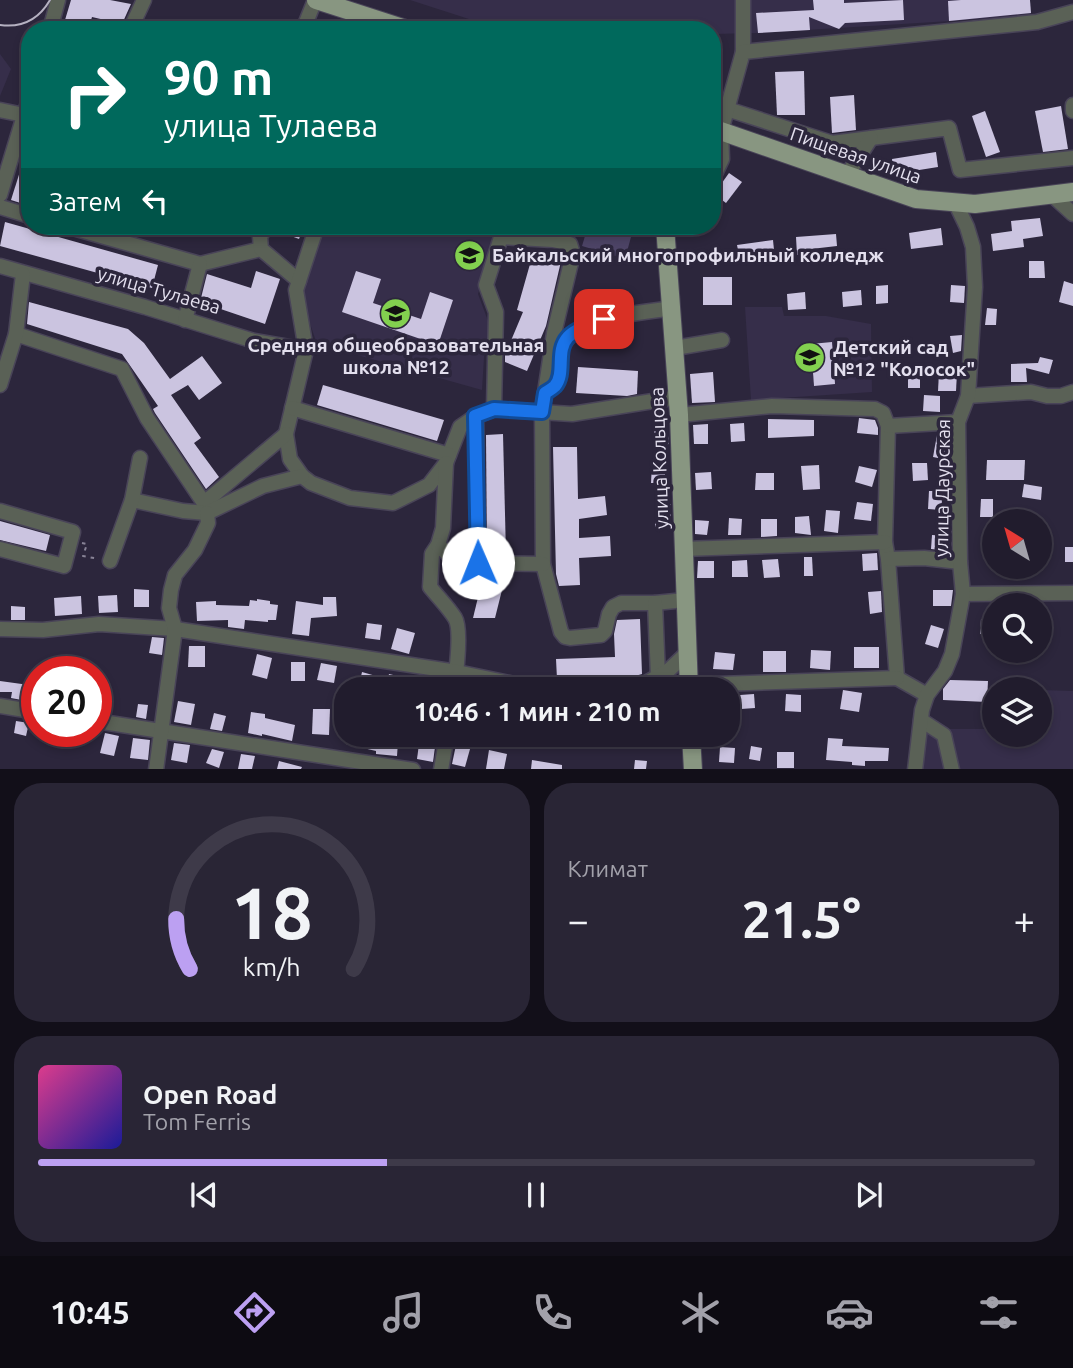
<!DOCTYPE html>
<html lang="ru">
<head>
<meta charset="utf-8">
<style>
	:root { --surface:#211c2d; --page:#292535; --text:#f1f3f6; --muted:#a2a1aa; --line:#3e3a49; --accent:#bca0f2 }
	body { margin:0; font-family:Ubuntu,sans-serif; background:var(--page); color:var(--text); height:100vh; display:flex; flex-direction:column; font-size:26px; white-space:nowrap }
	* { box-sizing:border-box; margin:0 }
	p { font-size:23px; color:var(--muted) }
	.icon { flex:none; width:38px; height:38px; fill:none; stroke:currentColor; stroke-width:2; stroke-linecap:round; stroke-linejoin:round }
	.map { position:relative; height:769px; overflow:hidden }
	.drawer { display:flex; flex-direction:column; gap:14px; padding:14px; background:#120f19; flex:1 }
	.drawer>* { flex:none }
	.guide { position:absolute; left:21px; top:21px; width:700px; height:214px; border-radius:28px; box-shadow:0 4px 10px #0003,0 0 0 2px var(--line); background:#00695c; color:#fff; overflow:hidden }
	.needle { width:46px; rotate:323deg }
	.tools { position:absolute; left:982px; top:509px; display:grid; gap:14px }
	.tools a { display:grid; place-items:center; width:70px; height:70px; border-radius:50%; background:var(--surface); box-shadow:0 4px 10px #0003,0 0 0 2px var(--line); font-size:35px }
	.speed { position:absolute; left:21px; top:656px; display:flex; gap:14px; font-size:35px; font-weight:700; text-align:center }
	.speed>* { display:grid; place-content:center; width:91px; height:91px; border-radius:50%; background:var(--surface); box-shadow:0 4px 10px #0003,0 0 0 2px var(--line); line-height:1 }
	.speed .limit { border:10px solid #d22; background:#fff; color:#111 }
	.pin { position:absolute; display:grid; place-items:center; width:60px; height:60px; color:#fff; margin:-30px; border-radius:14px; box-shadow:0 4px 10px #0006 }
	.me { position:absolute; width:77px; margin:-38px; rotate:359deg; stroke-linejoin:round; filter:drop-shadow(0 0 5px #0008) }
	.turn { display:flex; align-items:center; gap:24px; height:147px; padding:0 28px; font-size:32px }
	.turn .icon { width:91px; height:91px; stroke-width:2.5 }
	.turn b { display:block; font-size:49px; line-height:60px }
	.then { display:flex; align-items:center; height:66px; padding:0 28px; background:#0003; gap:14px; font-size:26px }
	.big { font-size:52px; font-weight:700; line-height:1.1 }
	.drawer .widget { flex:1; display:flex; flex-direction:column; justify-content:center; gap:10px; min-width:0; padding:0 24px; border-radius:28px; background:var(--page) }
	.drawer .dial { align-items:center; gap:0 }
	.dial svg { height:182px; overflow:visible; fill:none; stroke:var(--line); stroke-width:7; stroke-linecap:round; text-anchor:middle }
	.dial text { fill:var(--text); stroke:none }
	.song { display:flex; align-items:center; gap:21px }
	.cover { width:84px; height:84px; border-radius:10px; background:linear-gradient(135deg,hsl(330 70% 55%),hsl(240 70% 35%)) }
	.played { height:7px; border-radius:4px; background:linear-gradient(90deg,var(--accent) 35%,var(--line) 35%) }
	.keys { display:flex; justify-content:space-around; direction:ltr }
	.heat { display:flex; justify-content:space-between; align-items:center; font-size:38px; direction:ltr }
	.drawer .tiles { flex:1; display:grid; gap:14px; grid-template-columns:1fr 1fr }
	.widget:last-child { grid-column:span 2 }
	.trip { position:absolute; left:334px; top:677px; width:406px; height:70px; border-radius:28px; background:var(--surface); box-shadow:0 4px 10px #0003,0 0 0 2px var(--line); font-weight:700; line-height:70px; text-align:center }
	.tab-bar { display:flex; height:112px; justify-content:space-around; align-items:center; background:#0d0b12; color:var(--muted) }
	.tab-bar .icon { width:49px; height:49px }
	.tab-bar .selected { color:var(--accent) }
	.tab-bar b { font-size:32px; color:var(--text) }
	.map>svg:first-child { display:block }
	.built { fill:#362e4a }
	.green { fill:#4d4466 }
	.building { fill:#cbc4e0 }
	.lines { fill:none; stroke-linecap:round; stroke-linejoin:round }
	.minor-casing { stroke:#494458; stroke-width:17 }
	.major-casing { stroke:#494458; stroke-width:20 }
	.path { stroke:#888396; stroke-width:2; stroke-dasharray:3.5 5; stroke-linecap:butt }
	.minor { stroke:#5a6156; stroke-width:14 }
	.major { stroke:#889681; stroke-width:18 }
	.tram { stroke:#b5b1c1; stroke-width:2 }
	.route-casing { stroke:#114b97; stroke-width:18 }
	.route { stroke:#1a73e8; stroke-width:12 }
	.labels { text-anchor:middle; dominant-baseline:central; stroke-width:7; stroke-linejoin:round; paint-order:stroke }
	.street-label { font-size:19px; fill:#e3dfee; stroke:#2c263c }
	.poi-label { font-size:19px; font-weight:bold; fill:#e3dfee; stroke:#2c263c; text-anchor:start }
</style>
</head>
<body>
<div class="map">
<svg width="1073" height="770" viewBox="0 0 1073 770">
	<rect width="100%" height="100%" fill="#2c263c"/>
	<g class="built">
		<path d="M410,0h620l1,16 -273,17 -46,1v-4h-209z"/>
		<path d="M0,54l11,15 -11,27z"/>
		<path d="M324,226h225l-2,6 -49,-3 -20,65 13,35 -7,28 -2,33 -146,-41 -16,4 -18,-53 7,-38z"/>
		<path d="M745,307h37l2,9h42l45,8 1,68 -121,8z"/>
		<path d="M1040,690l33,1v78l-150,1v-41h65l3,-23 3,-2v31h46z"/>
	</g>
	<path class="green" d="M588,226l43,11 -6,22 -43,-13z"/>
	<g class="building">
		<path d="M71,0h39l21,4 -9,20 -30,-7 -4,13h-26z"/>
		<path d="M813,0h31v3l59,-3 1,20 -59,3 -6,6 -30,-12 1,13 -52,3 -2,-20 58,-3z"/>
		<path d="M961,0h69l1,13 -82,8 -1,-20z"/>
		<path d="M804,71l1,44h-28l-2,-43z"/>
		<path d="M854,95l2,35 -24,3 -2,-36z"/>
		<path d="M1061,106l7,43 -25,3 -8,-41z"/>
		<path d="M985,111l15,41 -14,5 -14,-41z"/>
		<path d="M28,146h2v60l-19,-6z"/>
		<path d="M936,152l2,15 -44,7 -2,-15z"/>
		<path d="M729,173l13,9 -16,21 -12,-9z"/>
		<path d="M1040,218l3,18 -20,3 1,8 -31,4 -2,-17 21,-3 -1,-10z"/>
		<path d="M5,222l153,43 -6,23 -152,-42z"/>
		<path d="M276,226h28l-5,13 -24,-9z"/>
		<path d="M941,228l2,17 -32,4 -2,-16z"/>
		<path d="M836,234l1,12 -26,3v5l-14,1 -1,-18z"/>
		<path d="M773,240l2,20 -34,5 -4,-20z"/>
		<path d="M534,250l28,7 -16,69 -19,45 -22,-9v-7l18,-43 -6,-2z"/>
		<path d="M1029,261h15l1,17h-16z"/>
		<path d="M256,271l24,8 -15,45 -65,-22 7,-28 44,14z"/>
		<path d="M356,271l25,8 -8,24 48,16 9,-27 23,8 -15,45 -96,-33z"/>
		<rect x="703" y="277" width="29" height="28"/>
		<path d="M1064,281l9,3v22l-14,-4z"/>
		<path d="M888,285v18l-12,1v-18z"/>
		<path d="M951,285l14,1 -1,17 -14,-1z"/>
		<path d="M861,290l1,15 -19,2 -1,-15z"/>
		<path d="M805,292l1,17 -18,1 -1,-16z"/>
		<path d="M29,302l99,27 16,14 26,36 32,-23 20,27 -23,17 -11,-15 -17,10 30,43 -7,5 25,34 -13,12 -51,-76 -2,-4 5,-3 -36,-52 -95,-30z"/>
		<path d="M987,308l10,1 -1,16h-11z"/>
		<path d="M962,335l-1,16 -8,2 -3,-17z"/>
		<path d="M832,342l3,42 -21,2 -3,-42z"/>
		<path d="M1040,357l13,3 -4,14 -23,-6 1,14h-16v-18l27,-1z"/>
		<path d="M578,367l60,4 -1,23 -10,2 -51,-3z"/>
		<rect x="908" y="370" width="12" height="18"/>
		<path d="M713,372l2,30 -23,1 -2,-29z"/>
		<path d="M939,372l18,1 -1,18h-18z"/>
		<path d="M323,385l121,35 -7,21 -120,-36z"/>
		<path d="M924,395l16,1v16l-17,-1z"/>
		<path d="M859,418l16,2 3,8v7l-21,-2z"/>
		<path d="M768,419l46,1v16l-46,2z"/>
		<path d="M744,423l1,18 -14,1 -1,-18z"/>
		<path d="M708,424v20h-14l-1,-19z"/>
		<path d="M667,427l2,17 -13,2 -2,-17z"/>
		<path d="M503,434l3,120h-19l-1,-119z"/>
		<path d="M937,435l12,3 -1,22 -15,-3z"/>
		<path d="M553,447h24l1,52 27,-3 2,19 -28,4v19l31,-2 1,20 -32,2 1,27 -21,1 -3,-12z"/>
		<path d="M987,460h38l-1,20h-38z"/>
		<path d="M912,463h15l1,17 -15,1z"/>
		<path d="M652,464h13v19h-14z"/>
		<path d="M819,465l1,24 -17,1 -2,-24z"/>
		<path d="M859,466l18,4 -5,17 -17,-5z"/>
		<path d="M711,472l1,17 -16,1 -1,-17z"/>
		<path d="M756,473h18v17h-19z"/>
		<path d="M1024,484l18,3 -1,13 -19,-3z"/>
		<path d="M929,491h14l-2,19 -13,-1z"/>
		<path d="M981,499h12v18h-13z"/>
		<path d="M857,502l16,2 -2,17 -17,-2z"/>
		<path d="M656,504h15l-1,24 -15,-1z"/>
		<path d="M826,510l14,1 -2,22 -14,-2z"/>
		<path d="M809,516l2,19 -16,-2v-16z"/>
		<path d="M729,518l13,1 -1,16h-13z"/>
		<path d="M761,519h16v17l-16,1z"/>
		<path d="M695,520l14,1 -2,14 -12,-1z"/>
		<path d="M0,521l50,14 -4,16 -46,-11z"/>
		<path d="M932,535l18,1v15l-19,-2z"/>
		<rect x="1065" y="547" width="8" height="15"/>
		<path d="M877,553l1,17 -15,1 -1,-17z"/>
		<path d="M804,557h8l1,19h-9z"/>
		<path d="M778,559l2,18 -16,1 -2,-18z"/>
		<path d="M747,560l1,17h-16v-16z"/>
		<path d="M698,561h16v17h-17z"/>
		<path d="M481,585l21,5 -7,28h-22z"/>
		<path d="M134,589l15,1v17h-15z"/>
		<path d="M933,590h20l-2,16h-18z"/>
		<path d="M881,591l1,21 -12,2 -2,-22z"/>
		<path d="M117,595l1,17 -19,1 -1,-17z"/>
		<path d="M81,596l1,18 -27,2 -1,-18z"/>
		<path d="M323,597h13l1,19 -26,2 -2,18 -17,-2 4,-33 27,4z"/>
		<path d="M257,599l13,2v3l8,1 -2,15h-8v2l-23,-2 -1,9 -16,-2v-7l-31,1 -1,-19 20,-1v4l33,1 1,-6 7,1z"/>
		<path d="M11,606l14,1v13h-14z"/>
		<path d="M640,619l2,55 -7,2 -78,3 -1,-20 59,-2 -1,-23 3,-14z"/>
		<path d="M981,619l13,1v14h-14z"/>
		<path d="M367,623l15,2 -2,15 -15,-2z"/>
		<path d="M931,625l13,4 -6,19 -13,-4z"/>
		<path d="M397,628l18,5 -6,21 -18,-5z"/>
		<path d="M152,637l12,1 -2,17 -13,-2z"/>
		<path d="M189,646h16v21h-17z"/>
		<rect x="854" y="647" width="25" height="21"/>
		<path d="M811,650l20,1 -1,19 -20,-2z"/>
		<rect x="763" y="651" width="23" height="21"/>
		<path d="M715,652l20,2 -2,16 -20,-1z"/>
		<path d="M257,654l15,4 -5,21 -15,-4z"/>
		<rect x="291" y="662" width="14" height="19"/>
		<path d="M321,663l16,3 -3,17 -17,-3z"/>
		<path d="M362,672l14,4v4l6,1 1,-4 5,1 1,-4 21,5 -2,11h-50z"/>
		<path d="M950,680l38,1 -1,21 -44,-2v-11z"/>
		<path d="M0,681l29,4 -2,16 -16,-3 1,-6h-12z"/>
		<path d="M843,690l19,3 -3,19 -19,-3z"/>
		<path d="M754,694l1,14 -14,1 -1,-14z"/>
		<path d="M786,694l15,1v17l-16,-1z"/>
		<path d="M178,701l17,3 -4,21 -17,-3z"/>
		<path d="M138,704l10,1 -2,14 -10,-2z"/>
		<path d="M313,709h17l-1,26 -17,-1z"/>
		<path d="M251,712l14,2v4l30,7 -3,16 -30,-7v2l-14,-3z"/>
		<path d="M214,713l12,3 -4,15 -12,-2z"/>
		<path d="M16,721l13,2 -3,13 -12,-3z"/>
		<path d="M59,732h14l-4,13 -13,-3z"/>
		<path d="M105,733l14,3 -5,20 -14,-3z"/>
		<path d="M348,735h19l-1,3 32,4 -1,14 -21,-2v-3l-30,-7z"/>
		<path d="M133,738l17,2 -2,20 -18,-2z"/>
		<path d="M828,738l15,1 -1,7 47,2 -1,13h-23v5l-13,-1v-3l-26,-2z"/>
		<path d="M174,743l16,2 -3,18 -16,-3z"/>
		<path d="M419,744l16,3 -2,15 -16,-3z"/>
		<path d="M456,745l14,4 -5,18 -13,-3z"/>
		<path d="M751,746l11,2 -2,13 -11,-2z"/>
		<path d="M720,747l15,1 -1,15 -15,-1z"/>
		<path d="M212,749l12,3 -5,16 -13,-5z"/>
		<path d="M489,750l18,4 -3,15h-18z"/>
		<rect x="777" y="752" width="17" height="16"/>
		<path d="M241,754l14,2 -3,13h-14z"/>
		<path d="M532,760l30,5v4h-31z"/>
		<path d="M635,760l12,1 -1,8h-12z"/>
		<path d="M279,761l23,6 -1,2h-24z"/>
	</g>
	<g class="lines">
		<defs>
			<g id="minor">
				<path d="M50,30l8,-30"/>
				<path d="M130,30l14,-30"/>
				<path d="M303,30l12,-30"/>
				<path d="M743,52v-52"/>
				<path d="M1073,105v6"/>
				<path d="M727,109l105,34 117,-15 11,42 113,-12"/>
				<path d="M0,110l24,5"/>
				<path d="M847,175l24,-37"/>
				<path d="M712,180l10,-21 -1,-28 22,-79 294,-30 36,-10"/>
				<path d="M0,195l30,-99"/>
				<path d="M1052,195l21,19"/>
				<path d="M0,207l30,9"/>
				<path d="M66,226l134,38 61,-15"/>
				<path d="M266,226l-6,11 1,12 38,32"/>
				<path d="M317,226l-21,64 10,60 -20,84 4,25 12,17 9,7 39,15 43,5 36,-18 17,-22 14,-36 16,-11 18,-7 78,5 106,-17"/>
				<path d="M0,266l145,41 109,34 52,9"/>
				<path d="M185,320l15,-56"/>
				<path d="M16,334l106,35 25,49 57,85 82,-69"/>
				<path d="M675,348l47,-8"/>
				<path d="M0,385l16,-51 7,-60"/>
				<path d="M545,393c22,-16 10,-23 17,-44 10,-33 81,-36 110,-41"/>
				<path d="M968,396l63,-4 16,4h14l12,-4"/>
				<path d="M292,408l157,47"/>
				<path d="M494,409l2,-97 -10,-27 15,-48 52,3 17,4 3,10 -19,79 -12,79 1,152 18,68 4,5 5,1 31,-3 4,-4 4,-17 4,-7 8,-4h34l30,-3"/>
				<path d="M679,415l93,-9 103,3 8,4 5,13 -3,116 3,17 9,119"/>
				<path d="M476,416l2,147"/>
				<path d="M888,426l70,-4"/>
				<path d="M446,463l-3,65 -5,17 -6,9 -2,33c8,10 18,20 25,31 7,11 1,57 -1,72"/>
				<path d="M132,500l51,11 24,2 56,-27 39,-10"/>
				<path d="M0,511l73,21 -9,34 -64,-17"/>
				<path d="M438,545l12,11 21,7 72,1"/>
				<path d="M683,549l202,-7"/>
				<path d="M888,559l36,-1 36,4"/>
				<path d="M110,561l22,-61 8,-42"/>
				<path d="M963,594l110,-1"/>
				<path d="M655,603l3,74"/>
				<path d="M0,629l43,1 56,-6 76,5 282,43 86,18"/>
				<path d="M897,678l30,17"/>
				<path d="M688,685l209,-7"/>
				<path d="M619,690l27,-7 23,-13 19,-18"/>
				<path d="M0,706l37,6"/>
				<path d="M921,720l23,15 8,35"/>
				<path d="M96,721l317,49"/>
				<path d="M156,770l19,-141 -6,-21 2,-18 4,-15 20,-25 13,-27 -1,-10"/>
				<path d="M441,770l6,-35"/>
				<path d="M915,770l7,-60 5,-15 18,-24 7,-17 11,-60 -3,-32 -2,-140 10,-26 7,-109 -2,-40 -6,-20 -12,-25"/>
			</g>
			<g id="major">
				<path d="M316,0l93,30"/>
				<path d="M712,128l204,71 59,5 98,-12"/>
				<path d="M665,226l14,189 10,275"/>
				<path d="M691,735l2,35"/>
			</g>
		</defs>
		<use href="#minor" class="minor-casing"/>
		<use href="#major" class="major-casing"/>
		<path class="path" d="M82,543l5,1 -4,12 16,3"/>
		<use href="#minor" class="minor"/>
		<use href="#major" class="major"/>
		<path class="tram" d="M0,25c22,3 39,-6 50,-25"/>
	</g>
	<g class="lines">
		<defs>
			<path id="route" d="M478,563l-3,-147 19,-7 48,3 3,-19c3,-2 7,-4 10,-7 11,-13 0,-35 13,-49 9,-9 24,-13 36,-18"/>
		</defs>
		<use href="#route" class="route-casing"/>
		<use href="#route" class="route"/>
	</g>
	<defs>
		<symbol id="university-disc" viewBox="-11 -11 22 22"><circle r="9.5" fill="#82d04f" stroke="#2c263c"/><path d="M0-5L7-2L0 1L-7-2ZM-4 1L0 2.5L4 1V4Q0 6-4 4Z" fill="#111"/></symbol>
		<symbol id="school-disc" viewBox="-11 -11 22 22"><circle r="9.5" fill="#82d04f" stroke="#2c263c"/><path d="M0-5L7-2L0 1L-7-2ZM-4 1L0 2.5L4 1V4Q0 6-4 4Z" fill="#111"/></symbol>
	</defs>
	<g fill-rule="evenodd">
		<use href="#university-disc" x="452" y="238" width="35" height="35"/>
		<use href="#school-disc" x="378" y="296" width="35" height="35"/>
		<use href="#school-disc" x="792" y="340" width="35" height="35"/>
	</g>
	<g class="labels">
		<g class="street-label">
			<text transform="translate(856 155) rotate(19)">Пищевая улица</text>
			<text transform="translate(159 290) rotate(16)">улица Тулаева</text>
			<text transform="translate(659 458) rotate(-92)">улица Кольцова</text>
			<text transform="translate(942 488) rotate(-89)">улица Даурская</text>
		</g>
		<g class="poi-label">
			<text x="492" y="255">Байкальский многопрофильный колледж</text>
			<text x="396" y="345" text-anchor="middle">Средняя общеобразовательная<tspan x="396" dy="22">школа №12</tspan></text>
			<text x="833" y="347">Детский сад<tspan x="833" dy="22">№12 "Колосок"</tspan></text>
		</g>
	</g>
</svg>
<div class="tools">
<a><svg class="needle" viewBox="-14 -14 28 28"><path d="M0-13l5 13h-10z" fill="#e53935"/><path d="M0 13l5-13h-10z" fill="#a2a1aa"/></svg></a>
<a><svg class="icon" aria-label="search" viewBox="0 0 24 24"><circle cx="10" cy="10" r="6"/><path d="M15 15l6 6"/></svg></a>
<a><svg class="icon" aria-label="layers" viewBox="0 0 24 24"><path d="M12 4l9 5-9 5-9-5zM3 14l9 5 9-5"/></svg></a>
</div>
<div class="speed"><div class="limit">20</div></div>
<div class="pin" style="left:604px;top:319px;background:#d93025"><svg class="icon" aria-label="arrive" viewBox="0 0 24 24"><path d="M6 21V4h12l-3 4 3 4H6"/></svg></div>
<svg class="me" style="left:478px;top:563px" viewBox="-20 -20 40 40"><circle r="19" fill="#fff"/><path d="M0-13L10 11 0 6-10 11z" fill="#1a73e8"/></svg>
<div class="trip">10:46 · 1 мин · 210 m</div>
<div class="guide">
<div class="turn"><svg class="icon" aria-label="right" viewBox="0 0 24 24"><path d="M7 20v-9h11M14 6l5 5-5 5"/></svg><div><b>90 m</b>улица Тулаева</div></div>
<div class="then">Затем<svg class="icon" aria-label="left" viewBox="0 0 24 24"><path d="M17 20v-9H6M10 6l-5 5 5 5"/></svg></div>
</div>
</div>
<section class="drawer">
<div class="tiles">
<div class="widget dial"><svg viewBox="0 0 100 80">
<path d="M14 69A42 42 0 1 1 86 69"/>
<path d="M14 69A42 42 0 0 1 8 47" stroke="#bca0f2"/>
<text x="50" y="56" font-size="32" font-weight="700">18</text>
<text x="50" y="72" font-size="11">km/h</text>
</svg></div>
<div class="widget"><p>Климат</p>
<div class="heat"><a>−</a><b class="big">21.5°</b><a>+</a></div>
</div>
<div class="widget">
<div class="song"><i class="cover"></i><div><b>Open Road</b><p>Tom Ferris</p></div></div>
<div class="played"></div>
<div class="keys"><svg class="icon" aria-label="previous" viewBox="0 0 24 24"><path d="M18 5L8 12l10 7zM5 5v14"/></svg><svg class="icon" aria-label="pause" viewBox="0 0 24 24"><path d="M8 5v14M16 5v14"/></svg><svg class="icon" aria-label="next" viewBox="0 0 24 24"><path d="M6 5l10 7-10 7zM19 5v14"/></svg></div>
</div>
</div>
</section>
<nav class="tab-bar">
<b>10:45</b>
<svg class="icon selected" aria-label="directions" viewBox="0 0 24 24"><path d="M12 3l9 9-9 9-9-9zM9 14v-3h6M13 9l2 2-2 2"/></svg>
<svg class="icon" aria-label="music" viewBox="0 0 24 24"><path d="M9 18V5l10-2v13"/><circle cx="6" cy="18" r="3"/><circle cx="16" cy="16" r="3"/></svg>
<svg class="icon" aria-label="phone" viewBox="0 0 24 24"><path d="M5 4h4l2 5-3 2q2 4 5 5l2-3 5 2v4C11 20 4 13 5 4z"/></svg>
<svg class="icon" aria-label="climate" viewBox="0 0 24 24"><path d="M12 3v18M4 7l16 10M4 17L20 7"/></svg>
<svg class="icon" aria-label="car" viewBox="0 0 24 24"><path d="M5 17H2v-5l4-1 3-4h7l3 4 3 1v5h-3M9 17h6M6 11h13"/><circle cx="7" cy="17" r="2"/><circle cx="17" cy="17" r="2"/></svg>
<svg class="icon" aria-label="filters" viewBox="0 0 24 24"><path d="M4 7h16M4 17h16"/><circle cx="9" cy="7" r="2"/><circle cx="15" cy="17" r="2"/></svg>
</nav>
</body>
</html>
